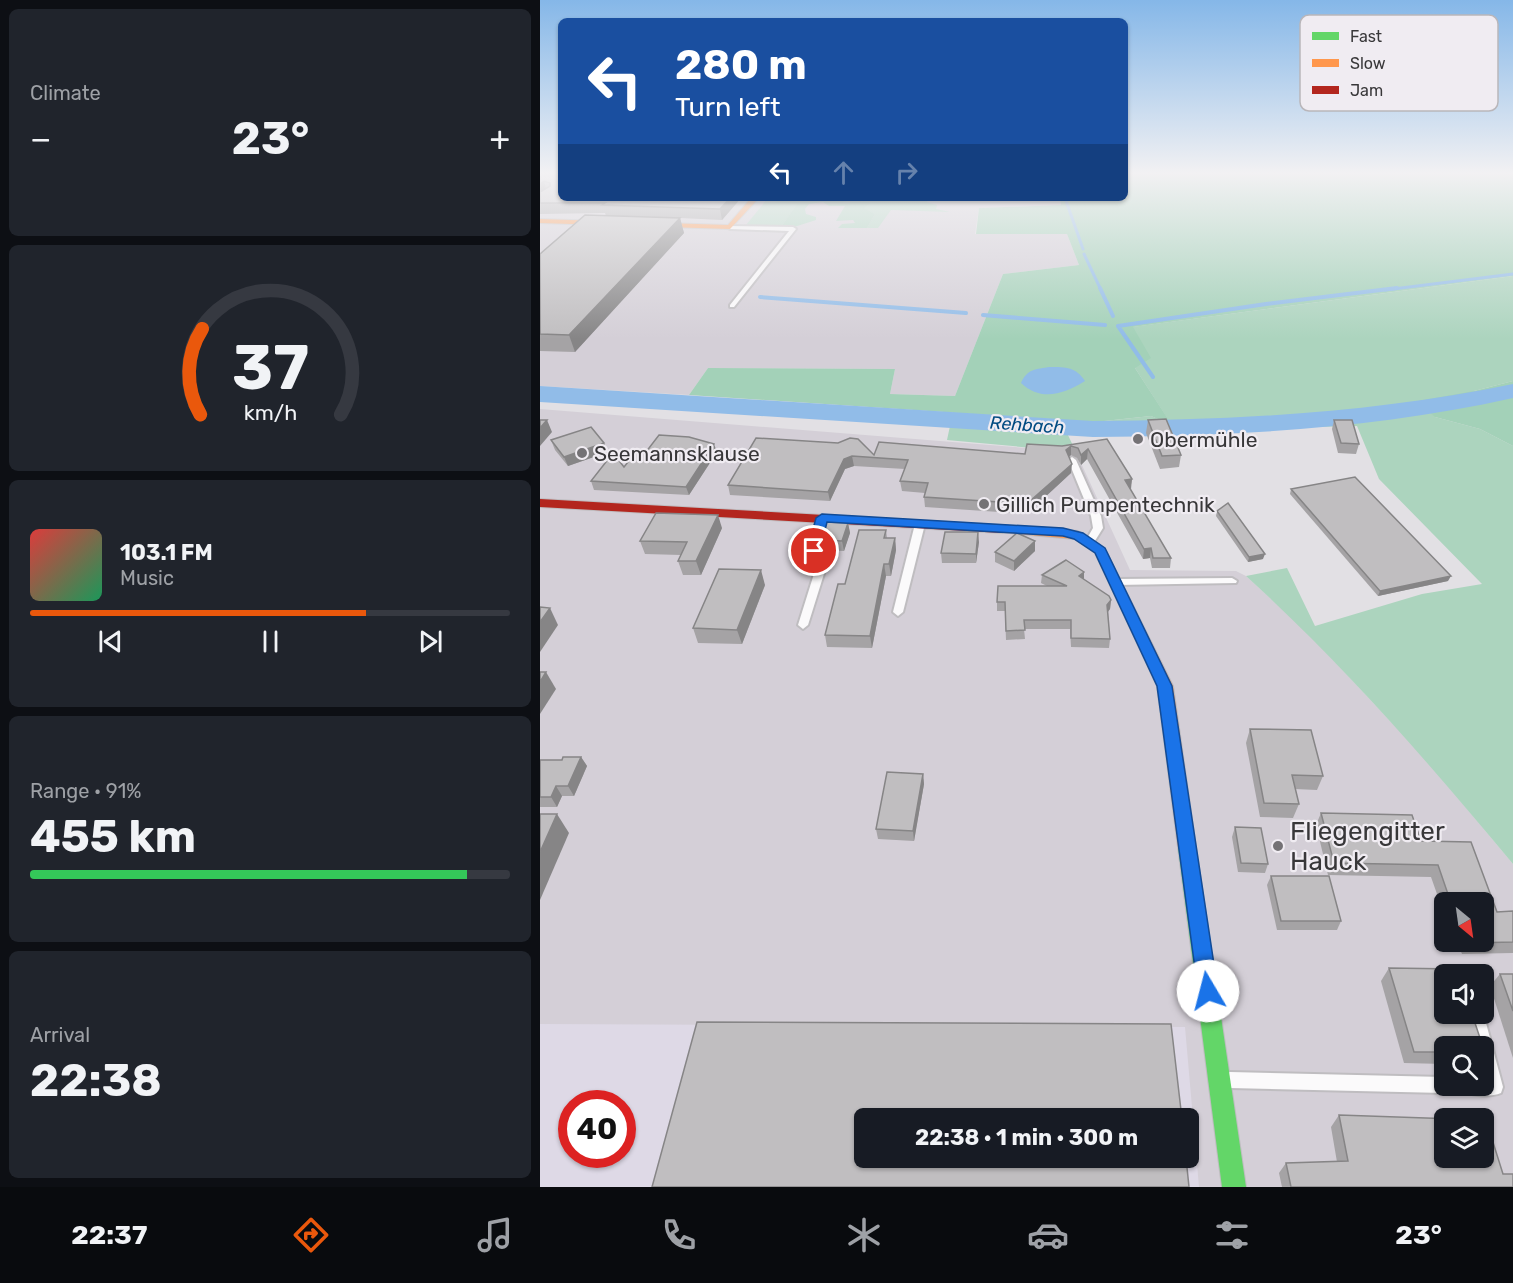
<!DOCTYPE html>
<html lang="en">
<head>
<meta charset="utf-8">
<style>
	:root { --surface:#171b24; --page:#20242c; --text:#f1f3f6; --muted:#9ea1a6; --line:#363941; --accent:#ea580c }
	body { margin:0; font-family:Rubik,sans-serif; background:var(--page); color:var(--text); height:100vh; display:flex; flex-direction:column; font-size:22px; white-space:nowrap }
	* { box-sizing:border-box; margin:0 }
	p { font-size:20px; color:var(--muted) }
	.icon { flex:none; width:33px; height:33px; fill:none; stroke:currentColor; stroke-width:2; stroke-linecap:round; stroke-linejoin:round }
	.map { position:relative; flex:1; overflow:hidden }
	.panel { display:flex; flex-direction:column; gap:9px; padding:9px; background:#0d0f14; width:540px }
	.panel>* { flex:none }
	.banner { position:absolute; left:18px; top:18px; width:570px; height:183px; border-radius:9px; box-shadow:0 2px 4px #0004; background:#1a4fa0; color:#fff; overflow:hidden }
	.needle { width:39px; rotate:151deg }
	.controls { position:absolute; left:894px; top:892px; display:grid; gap:12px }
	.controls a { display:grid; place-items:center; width:60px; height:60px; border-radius:9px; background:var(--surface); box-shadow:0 2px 4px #0004; font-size:30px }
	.speed { position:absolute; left:18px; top:1090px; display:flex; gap:12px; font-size:30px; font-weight:700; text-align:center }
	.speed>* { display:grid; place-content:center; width:78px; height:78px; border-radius:50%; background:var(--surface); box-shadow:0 2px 4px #0004; line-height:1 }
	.speed .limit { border:9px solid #d22; background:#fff; color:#111 }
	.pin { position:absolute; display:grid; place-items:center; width:51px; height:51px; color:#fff; margin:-26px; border:3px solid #fff; border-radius:50%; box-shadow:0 2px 6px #0007 }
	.me { position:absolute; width:66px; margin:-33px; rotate:352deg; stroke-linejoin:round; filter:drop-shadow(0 0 4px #0008) }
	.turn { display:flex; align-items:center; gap:21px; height:126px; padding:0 18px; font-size:27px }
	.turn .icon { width:78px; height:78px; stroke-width:2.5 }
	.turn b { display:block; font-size:42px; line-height:51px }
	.lanes { display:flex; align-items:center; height:57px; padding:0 18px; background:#0003; justify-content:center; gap:30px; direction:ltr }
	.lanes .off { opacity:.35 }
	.big { font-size:45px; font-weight:700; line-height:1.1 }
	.panel .card { flex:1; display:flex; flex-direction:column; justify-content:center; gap:9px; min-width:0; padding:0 21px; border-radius:9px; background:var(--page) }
	.panel .dial { align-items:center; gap:0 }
	.dial svg { height:156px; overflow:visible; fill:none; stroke:var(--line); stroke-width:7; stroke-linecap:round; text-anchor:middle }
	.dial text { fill:var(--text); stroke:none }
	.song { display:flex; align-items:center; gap:18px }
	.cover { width:72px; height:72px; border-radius:9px; background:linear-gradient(135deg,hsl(0 70% 55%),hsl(150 70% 35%)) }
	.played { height:6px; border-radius:3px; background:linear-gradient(90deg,var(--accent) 70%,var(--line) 70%) }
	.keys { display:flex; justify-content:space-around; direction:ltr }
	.heat { display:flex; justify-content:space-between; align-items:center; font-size:33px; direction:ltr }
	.charge { height:9px; border-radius:4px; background:linear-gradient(90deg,#34c759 91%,var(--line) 0) }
	.trip { position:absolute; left:314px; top:1108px; width:345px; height:60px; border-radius:9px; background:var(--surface); box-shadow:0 2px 4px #0004; font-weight:700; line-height:60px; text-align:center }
	.dock { display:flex; height:96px; justify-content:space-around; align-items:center; background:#090b0e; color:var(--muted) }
	.dock .icon { width:42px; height:42px }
	.dock .selected { color:var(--accent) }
	.dock b { font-size:27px; color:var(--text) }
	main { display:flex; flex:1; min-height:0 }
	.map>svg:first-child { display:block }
	.built { fill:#d4cfd7; fill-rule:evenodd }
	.industrial { fill:#ded9e6; fill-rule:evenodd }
	.green { fill:#acd4be }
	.forest { fill:#a3d1b8 }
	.water { fill:#91bce8 }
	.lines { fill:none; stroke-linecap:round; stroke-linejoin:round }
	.stream-far1 { stroke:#91bce8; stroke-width:3 }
	.stream { stroke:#91bce8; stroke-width:4 }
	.river { fill:#91bce8; fill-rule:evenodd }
	.lane-casing { stroke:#bfbdc0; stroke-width:4 }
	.fast-casing { stroke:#bfbdc0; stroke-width:2 }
	.slow-casing { stroke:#bfbdc0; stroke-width:2 }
	.jam-casing { stroke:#bfbdc0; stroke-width:2 }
	.lane { fill:#fbfafb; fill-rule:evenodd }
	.fast { fill:#63d668; fill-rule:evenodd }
	.slow { fill:#ff974d; fill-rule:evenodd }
	.jam { fill:#b3261e; fill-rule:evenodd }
	.wall { fill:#a5a3a5 }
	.shaded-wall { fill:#868586 }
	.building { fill:#c0bec0; stroke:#868586; stroke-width:1.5 }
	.route { fill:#1a73e8; stroke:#114b97; stroke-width:1.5 }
	.poi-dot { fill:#747275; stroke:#f0ecf2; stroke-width:2 }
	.labels { text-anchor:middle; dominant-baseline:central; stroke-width:4.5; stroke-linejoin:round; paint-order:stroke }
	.far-water-label { font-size:18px; font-style:italic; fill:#004b82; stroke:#f0ecf2 }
	.poi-label { font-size:21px; fill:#383739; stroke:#f0ecf2; text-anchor:start }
	.near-poi-label { font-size:26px; fill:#383739; stroke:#f0ecf2; text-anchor:start }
	.key { fill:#f0ecf2; stroke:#b9b6ba; stroke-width:1.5 }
	.key-label { font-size:16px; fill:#383739 }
</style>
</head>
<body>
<main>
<section class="panel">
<div class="card"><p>Climate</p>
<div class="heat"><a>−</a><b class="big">23°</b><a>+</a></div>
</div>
<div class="card dial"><svg viewBox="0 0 100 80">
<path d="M14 69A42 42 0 1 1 86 69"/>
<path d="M14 69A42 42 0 0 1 15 25" stroke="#ea580c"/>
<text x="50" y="56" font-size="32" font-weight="700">37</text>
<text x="50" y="72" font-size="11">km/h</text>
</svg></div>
<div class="card">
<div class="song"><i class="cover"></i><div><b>103.1 FM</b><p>Music</p></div></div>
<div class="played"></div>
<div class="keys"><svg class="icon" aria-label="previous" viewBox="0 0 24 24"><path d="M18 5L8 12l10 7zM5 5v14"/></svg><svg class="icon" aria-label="pause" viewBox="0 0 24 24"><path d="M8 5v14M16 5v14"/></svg><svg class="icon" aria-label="next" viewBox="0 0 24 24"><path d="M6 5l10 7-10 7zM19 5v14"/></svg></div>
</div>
<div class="card"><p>Range · 91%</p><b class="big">455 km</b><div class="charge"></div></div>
<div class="card"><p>Arrival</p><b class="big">22:38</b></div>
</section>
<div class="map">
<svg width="973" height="1187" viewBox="0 0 973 1187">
	<rect width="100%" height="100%" fill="#e2e0e4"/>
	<g class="built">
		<path d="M0,173l21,25h499l2,7 -83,3 -4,26h92l12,31 -76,9 -48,122 -65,-2 5,-25 -187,-1 -19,27 -149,-9z"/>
		<path d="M0,409l536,43 54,118 106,1 10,5 59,54 117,125 91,109v323h-973zM904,903h40v39h-40zM904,975h40v39h-40zM904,1047h40v39h-40zM32,1104h50v51h-50zM324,1119h324v39h-324zM904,1119h40v39h-40z"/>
	</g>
	<path class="industrial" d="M0,1024l645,3 14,160h-659zM32,1104h50v51h-50zM324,1119h324v39h-324z"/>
	<g class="green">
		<path d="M228,198h12l-4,5h22l-17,24 -35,-2z"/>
		<path d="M314,198h70l4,2 -1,2 10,3 -1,4 14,3 -59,-2 -13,18h-11l8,-14 -12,-6 7,-4 -10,-3 -21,2z"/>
		<path d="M973,276v105l-39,10 -39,26 45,12 33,17v418c-84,-101 -169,-199 -267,-288l41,-8 28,58 107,-32 60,-10 -103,-105 -22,-53 -290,7 9,19 -129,-12 6,-28 142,10 56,-6 20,8 -36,-56 -3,-41z"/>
	</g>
	<g class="forest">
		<path d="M585,173h388v103l-380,51 18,31 -16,10 37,57 -21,-9 -56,6 -406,-27 19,-27 187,1 -5,25 65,2 48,-122 76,-9 -12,-31h-91l3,-26 82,-3 -1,-7h65z"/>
		<path d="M240,198h74l-12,5 18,-2 11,2 -7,5 11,6 -8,14h-29l4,-4 13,-1 -2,-3 -17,1 9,-15h-16l-6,-4 -14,2 -4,5 1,5 10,3v3l-22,7h-13l16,-23 -22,-1z"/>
		<path d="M973,381v65l-33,-17 -45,-12 -17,-16 56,-10z"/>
	</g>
	<path class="water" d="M510,367c16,0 26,0 35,14 -21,13 -44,21 -64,2 6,-14 15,-14 29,-16z"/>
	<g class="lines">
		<g class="stream-far1">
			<path d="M525,198l18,51"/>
			<path d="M544,254l17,36"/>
			<path d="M845,290l128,-16"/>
		</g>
		<g class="stream">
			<path d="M560,288l13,28"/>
			<path d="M220,297l206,16"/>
			<path d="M443,315l122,10"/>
			<path d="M613,377l-35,-51 148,-22 131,-16"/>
		</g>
		<path class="river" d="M973,384v14c-139,31 -278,38 -420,39l-553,-35v-16l553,35c142,-1 281,-8 420,-37z"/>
		<defs>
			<g id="lane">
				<path d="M188,226l65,1 3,2 -62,78h-4v-2l59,-74 -59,-2 -2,-1z"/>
				<path d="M532,457l4,3 25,56 2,12 -10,16 -3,1 -5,-3 8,-14 -2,-12 -23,-56z"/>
				<path d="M282,515l5,3 -8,32 9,11 -20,64 -5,4 -5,-4 20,-64 -9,-10 8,-33z"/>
				<path d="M380,521l5,3 -22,88 -5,4 -5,-4 22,-88z"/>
				<path d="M692,578l5,3 -1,2 -120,2 -5,-3 5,-3z"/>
				<path d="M938,1015l6,2 2,6 17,64 -2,6c-10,4 -26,3 -36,-1l-2,-6h21v-39h-8l-6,-24 2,-6z"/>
				<path d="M690,1072l214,5v9h8l-2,5 -6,2 -214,-5 -6,-2 -2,-6 2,-6z"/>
			</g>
			<path id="fast" d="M647,839l6,2 3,6 50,340h-24l-44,-340 3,-6z"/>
			<g id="slow">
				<path d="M211,198h8l-29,31 -190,-6v-4l188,6z"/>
				<path d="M462,525l76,6 28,20 67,135 23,161 -3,6 -6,2 -6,-2 -3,-6 -21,-161 -62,-133 -20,-14 -77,-7 -2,-3z"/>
			</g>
			<path id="jam" d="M0,499l462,26 6,4 -6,4 -462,-26z"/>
		</defs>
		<use href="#lane" class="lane-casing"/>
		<use href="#fast" class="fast-casing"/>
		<use href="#slow" class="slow-casing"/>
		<use href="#jam" class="jam-casing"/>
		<use href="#lane" class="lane"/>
		<use href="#fast" class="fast"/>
		<use href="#slow" class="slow"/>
		<use href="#jam" class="jam"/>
	</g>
	<g class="wall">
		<path d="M0,173h21v25h180l-19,22 -42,-2 4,15 -109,119 -35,-1v-97l66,-38 -1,-3 -65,1z"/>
		<path d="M608,420l33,35 -2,12 -19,2 -14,-36z"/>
		<path d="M794,420l25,24 -3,10 -18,-1 -6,-24z"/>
		<path d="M216,438l118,17 151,-1 37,-8 45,-7 25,40 -2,10 41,69 -1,10h-18l-2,-10 -7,1 -56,-100 -6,6 -4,-7 -6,-3 -2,2 2,16 -41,38 -15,-1 -1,3 -89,-6 -1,-10 1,-4 -23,-2 -2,-10 5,-12 -51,-3 -9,3 -15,32 -100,-6 -2,-10z"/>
		<path d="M11,440l53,3 4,9 -40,14 -13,-16z"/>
		<path d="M106,452h71l-28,43 -95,-5 -3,-9 33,-14z"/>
		<path d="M751,489l157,92 -70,15 -88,-102z"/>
		<path d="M677,511l46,48 -15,3 -32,-46z"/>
		<path d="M308,523l2,10 -6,18 -22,-1 -2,-10z"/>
		<path d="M182,528l-21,47h-18l-5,-14 3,-6 -36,-1 -5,-13z"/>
		<path d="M346,530l1,8h8l1,12 -5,26h-5l-14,72 -45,-1 -2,-12 20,-51z"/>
		<path d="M439,542l-3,21h-34l-1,-10z"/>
		<path d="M495,551l-21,20 -19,-9v-10z"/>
		<path d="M502,575l42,4 27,21 -1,9 -2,3 2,27 -1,9 -38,-1 -1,-18h-46l1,10 -19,1 -1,-29h-8v-9l50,-16 -6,-3z"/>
		<path d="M225,585l-23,59 -44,-1 -5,-15z"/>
		<path d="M710,729l73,47 -6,14 -22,-1 4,15 -6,14 -33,-1 -14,-74z"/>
		<path d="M41,757l6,9 -13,30h-12l-5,11h-17v-47h22z"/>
		<path d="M383,774l1,10 -10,57 -36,-2 -2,-10z"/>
		<path d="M781,813l100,28 76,71 16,-1v42l-51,1 -5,-12h27v-39h-40v8h-1l-12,-34 -103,-2 -12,-50z"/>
		<path d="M695,827l33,37 -3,9 -27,-1 -6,-35z"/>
		<path d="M731,876l70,45 -4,9h-60l-10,-45z"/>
		<path d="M849,968l55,79v17l-40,-1 -23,-82z"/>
		<path d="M960,974h13v84l-23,-72z"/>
		<path d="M799,1115l164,59 10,13h-231l-3,-14 7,-10 51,-1 -6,-35z"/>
	</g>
	<g class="shaded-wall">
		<path d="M4,181l3,11 -7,4v-12z"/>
		<path d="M190,198h11l-19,22 -2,-11z"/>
		<path d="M140,218l4,15 -109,119 -6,-17z"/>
		<path d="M7,420l5,12 -12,14v-18z"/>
		<path d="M64,443l4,9 -40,14 -4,-9z"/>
		<path d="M174,444l3,8 -28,43 -3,-8z"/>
		<path d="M531,446v9l-5,4v-9z"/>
		<path d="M548,449l-1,10 -6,6v-10z"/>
		<path d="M312,456l2,10 -9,3 -15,32 -2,-9 16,-33z"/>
		<path d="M532,464l-1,9 -41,38v-10z"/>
		<path d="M592,479l-1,10 -7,1 1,-10z"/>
		<path d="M178,515l4,13 -21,47 -5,-14z"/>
		<path d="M308,523l2,10 -6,18 -2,-10z"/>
		<path d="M438,532l1,10 -3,21v-9z"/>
		<path d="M355,538l1,12 -5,26 -2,-12z"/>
		<path d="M495,541v10l-21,20v-10z"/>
		<path d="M611,548l-1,10 -7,1 1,-10z"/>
		<path d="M725,554l-2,5 -15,3 1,-5z"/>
		<path d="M344,564l2,12 -14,72 -2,-12z"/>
		<path d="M221,570l4,15 -23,59 -5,-14z"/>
		<path d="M544,572v8l-5,-4z"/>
		<path d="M911,576l-3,5 -70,15 2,-5z"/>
		<path d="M571,600l-1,9 -4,5 1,-9z"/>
		<path d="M10,608l8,17 -18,27v-30z"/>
		<path d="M6,672l10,17 -16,25v-32z"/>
		<path d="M41,757l6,9 -13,30 -6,-10z"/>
		<path d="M383,774l1,10 -10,57 -1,-10z"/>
		<path d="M16,786l6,10 -5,11 -6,-10z"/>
		<path d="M17,814l12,19 -29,67v-48z"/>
	</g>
	<g class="building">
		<path d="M0,173h21v25h169l-10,11 -118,-4 3,-2h-65v-11l10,-6v-3l-6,-2 -4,3z"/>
		<path d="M45,215l95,3 -111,117 -29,-1v-80z"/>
		<path d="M626,419l15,36 -19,1 -14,-36z"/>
		<path d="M0,420h7l-7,8z"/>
		<path d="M794,420h18l7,24 -18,-1z"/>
		<path d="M51,427l13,16 -40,14 -13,-17z"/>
		<path d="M119,435l30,2 25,7 -28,43 -95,-6 22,-28 11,14 12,-15h10z"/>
		<path d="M216,438l82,5 12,-5 8,1 16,16 5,-13 146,12 2,-10 35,2 45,-7 25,40 -7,1 46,78h-18l-2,-10 -7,1 -56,-100 -7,6 -3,-7 -7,-2 -5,4 6,14 -42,37 -15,-1 -1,3 -90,-6 4,-14 -28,-2 8,-21 -56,-4 -8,3 -16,33 -100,-7z"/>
		<path d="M815,477l96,99 -71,15 -89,-102z"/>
		<path d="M688,503l37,51 -16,3 -32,-46z"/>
		<path d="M116,513l62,2 -22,46h-18l9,-19 -47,-1z"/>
		<path d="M284,522l24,1 -6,18 -22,-1z"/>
		<path d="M319,530h27l-2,8h11l-6,26h-5l-14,72 -45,-1 13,-51h7z"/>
		<path d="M405,532h33l-2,22 -35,-1z"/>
		<path d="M477,533l18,8 -21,20 -19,-9z"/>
		<path d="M526,560l18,12 -5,4 30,20 2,4 -4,5 3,34 -39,-1v-18h-47l1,10 -19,1 -1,-29h-8l1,-16h69l-25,-11z"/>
		<path d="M179,569l42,1 -24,60 -44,-2z"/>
		<path d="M0,607l10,1 -10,14z"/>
		<path d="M0,672h6l-6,10z"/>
		<path d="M710,729l61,1 12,46 -31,-1 7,29 -35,-1z"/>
		<path d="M23,757h18l-13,29h-12l-5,11h-11v-37h22z"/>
		<path d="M347,772l36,2 -10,57 -37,-2z"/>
		<path d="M781,813l91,2 9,26 50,1 26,70 16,-1v31l-43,1v-1h14v-39h-30l-1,-3h-3l-12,-35 -104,-2z"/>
		<path d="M0,814h17l-17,38z"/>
		<path d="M695,827l26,1 7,36 -27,-1z"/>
		<path d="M731,876h58l12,45h-60z"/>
		<path d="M849,968l67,1 2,6h-14v39h28l11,33h-39v5h-30z"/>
		<path d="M960,974h13v37z"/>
		<path d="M157,1022l474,2 11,95h-318v39h322l3,29h-537z"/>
		<path d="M799,1115l116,4h-11v39h40v-38h2l17,54h10v13h-222l-5,-24 62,-2z"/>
	</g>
	<linearGradient id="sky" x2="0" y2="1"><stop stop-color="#85b7e8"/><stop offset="0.51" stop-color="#f2f1f3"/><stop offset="1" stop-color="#f2f1f3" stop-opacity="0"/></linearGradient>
	<rect width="973" height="339" fill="url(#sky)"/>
	<path class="route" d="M282,514l241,14 20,5 22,15 67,138 46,305 -3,7 -7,3 -7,-3 -3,-7 -41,-305 -62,-133 -21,-14 -11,-3 -236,-14 -7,29 -6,4 -5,-1 -2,-3 9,-33z"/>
	<g class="poi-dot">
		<circle cx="598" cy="439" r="6"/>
		<circle cx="42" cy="453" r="6"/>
		<circle cx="444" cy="504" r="6"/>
		<circle cx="738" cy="846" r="6"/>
	</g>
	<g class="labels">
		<g class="far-water-label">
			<text transform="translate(487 425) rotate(4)">Rehbach</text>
		</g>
		<g class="poi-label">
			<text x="610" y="439">Obermühle</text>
			<text x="54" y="453">Seemannsklause</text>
			<text x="456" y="504">Gillich Pumpentechnik</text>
		</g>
		<g class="near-poi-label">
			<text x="750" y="831">Fliegengitter<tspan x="750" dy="30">Hauck</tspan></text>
		</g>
	</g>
	<rect x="760" y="15" width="198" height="96" rx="9" class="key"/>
	<rect x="772" y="32" width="27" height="8" fill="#63d668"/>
	<rect x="772" y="59" width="27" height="8" fill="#ff974d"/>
	<rect x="772" y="86" width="27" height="8" fill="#b3261e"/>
	<g class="key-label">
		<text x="810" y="42">Fast</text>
		<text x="810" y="69">Slow</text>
		<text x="810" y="96">Jam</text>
	</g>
</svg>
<div class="controls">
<a><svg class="needle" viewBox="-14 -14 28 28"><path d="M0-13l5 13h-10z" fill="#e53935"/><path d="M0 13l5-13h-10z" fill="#9ea1a6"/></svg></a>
<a><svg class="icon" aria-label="sound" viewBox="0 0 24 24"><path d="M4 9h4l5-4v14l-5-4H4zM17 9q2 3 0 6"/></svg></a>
<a><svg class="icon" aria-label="search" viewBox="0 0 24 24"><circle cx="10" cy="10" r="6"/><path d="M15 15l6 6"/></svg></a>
<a><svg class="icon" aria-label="layers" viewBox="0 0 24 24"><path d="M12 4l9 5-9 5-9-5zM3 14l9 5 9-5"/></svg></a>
</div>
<div class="speed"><div class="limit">40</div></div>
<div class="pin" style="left:274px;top:551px;background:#d93025"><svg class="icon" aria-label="arrive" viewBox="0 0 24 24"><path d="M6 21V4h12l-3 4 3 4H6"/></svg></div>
<svg class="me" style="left:668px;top:991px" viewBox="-20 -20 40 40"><circle r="19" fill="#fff"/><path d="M0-13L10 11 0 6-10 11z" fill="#1a73e8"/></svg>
<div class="trip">22:38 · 1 min · 300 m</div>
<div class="banner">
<div class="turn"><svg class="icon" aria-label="left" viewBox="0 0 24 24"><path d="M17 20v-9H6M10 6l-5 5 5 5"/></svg><div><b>280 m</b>Turn left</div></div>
<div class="lanes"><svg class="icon" aria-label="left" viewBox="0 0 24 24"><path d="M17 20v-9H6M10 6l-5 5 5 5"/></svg><svg class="icon off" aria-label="ahead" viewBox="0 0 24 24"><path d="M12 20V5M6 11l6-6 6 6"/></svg><svg class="icon off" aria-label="right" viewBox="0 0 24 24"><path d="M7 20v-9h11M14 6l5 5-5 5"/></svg></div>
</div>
</div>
</main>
<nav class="dock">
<b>22:37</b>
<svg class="icon selected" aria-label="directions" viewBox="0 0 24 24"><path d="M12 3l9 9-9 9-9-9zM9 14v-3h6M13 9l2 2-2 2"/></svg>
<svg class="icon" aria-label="music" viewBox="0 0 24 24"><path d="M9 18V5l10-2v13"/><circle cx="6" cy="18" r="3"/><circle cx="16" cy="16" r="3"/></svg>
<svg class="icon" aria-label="phone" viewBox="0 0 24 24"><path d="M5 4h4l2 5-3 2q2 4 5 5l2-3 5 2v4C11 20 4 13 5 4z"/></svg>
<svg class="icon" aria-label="climate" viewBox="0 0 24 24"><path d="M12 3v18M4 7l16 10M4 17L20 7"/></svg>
<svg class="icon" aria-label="car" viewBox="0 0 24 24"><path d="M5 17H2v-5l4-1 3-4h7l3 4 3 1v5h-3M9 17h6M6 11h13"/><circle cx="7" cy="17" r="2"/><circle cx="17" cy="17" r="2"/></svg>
<svg class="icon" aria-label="filters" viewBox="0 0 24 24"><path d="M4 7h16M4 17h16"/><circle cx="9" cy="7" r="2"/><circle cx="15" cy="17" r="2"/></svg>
<b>23°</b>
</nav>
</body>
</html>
